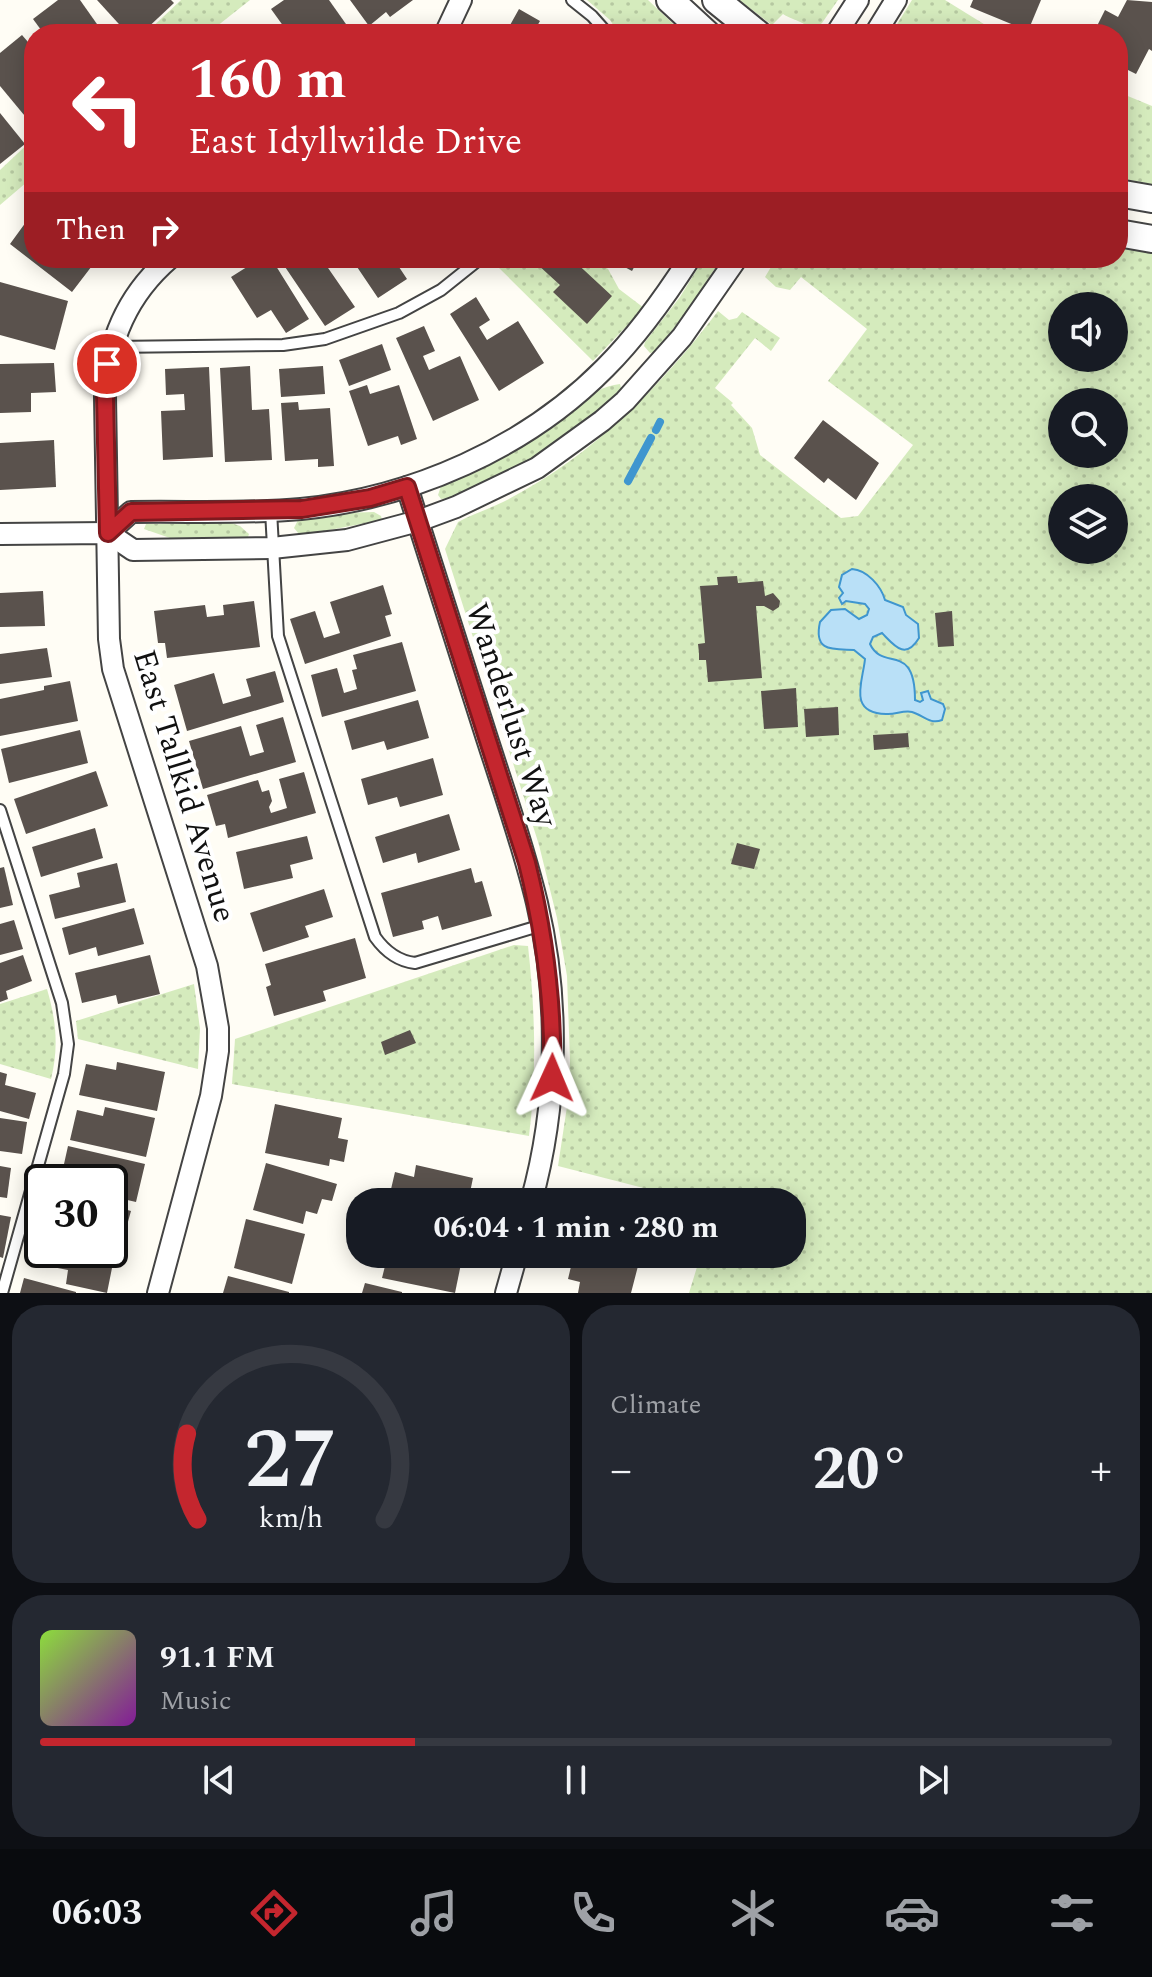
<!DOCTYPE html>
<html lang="en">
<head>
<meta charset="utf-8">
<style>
	:root { --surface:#171b24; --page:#242831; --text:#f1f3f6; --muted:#9ea1a6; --line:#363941; --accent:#c4262e }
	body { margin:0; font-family:Spectral,serif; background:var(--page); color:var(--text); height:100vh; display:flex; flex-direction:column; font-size:30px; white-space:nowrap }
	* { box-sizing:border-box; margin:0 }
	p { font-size:26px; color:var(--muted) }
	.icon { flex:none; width:44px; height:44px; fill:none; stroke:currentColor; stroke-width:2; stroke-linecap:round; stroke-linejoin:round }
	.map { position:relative; height:1293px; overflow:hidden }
	.sheet { display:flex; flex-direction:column; gap:12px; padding:12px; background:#0d0f14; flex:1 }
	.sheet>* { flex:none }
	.hud { position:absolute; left:24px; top:24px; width:1104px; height:244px; border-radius:32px; box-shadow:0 4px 20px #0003; background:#c4262e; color:#fff; overflow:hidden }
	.fabs { position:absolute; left:1048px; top:292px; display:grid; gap:16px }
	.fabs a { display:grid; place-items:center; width:80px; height:80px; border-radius:50%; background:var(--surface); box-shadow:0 4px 20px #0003; font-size:40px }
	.speed { position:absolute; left:24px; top:1164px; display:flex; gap:16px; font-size:40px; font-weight:700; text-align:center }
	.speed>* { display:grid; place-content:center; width:104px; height:104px; border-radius:50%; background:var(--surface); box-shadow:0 4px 20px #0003; line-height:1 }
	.speed .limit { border:4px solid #111; border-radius:12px; background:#fff; color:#111 }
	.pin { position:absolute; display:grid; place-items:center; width:68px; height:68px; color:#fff; margin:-34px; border:4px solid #fff; border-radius:50%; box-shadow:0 2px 8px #0007 }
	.me { position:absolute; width:88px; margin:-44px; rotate:1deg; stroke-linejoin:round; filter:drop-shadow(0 0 6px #0008) }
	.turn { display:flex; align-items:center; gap:28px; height:168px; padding:0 32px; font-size:36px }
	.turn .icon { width:104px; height:104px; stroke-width:2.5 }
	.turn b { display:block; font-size:56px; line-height:68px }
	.then { display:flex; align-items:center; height:76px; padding:0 32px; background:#0003; gap:16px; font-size:30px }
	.big { font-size:60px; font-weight:700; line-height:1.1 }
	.sheet .card { flex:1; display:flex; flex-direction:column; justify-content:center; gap:12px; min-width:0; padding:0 28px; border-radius:32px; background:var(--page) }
	.sheet .dial { align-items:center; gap:0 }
	.dial svg { height:208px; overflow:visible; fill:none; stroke:var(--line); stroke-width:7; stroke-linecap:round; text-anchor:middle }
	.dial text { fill:var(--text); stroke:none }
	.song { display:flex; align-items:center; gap:24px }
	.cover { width:96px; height:96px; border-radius:12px; background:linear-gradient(135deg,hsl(90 70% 55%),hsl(290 70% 35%)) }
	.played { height:8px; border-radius:4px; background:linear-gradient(90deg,var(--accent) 35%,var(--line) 35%) }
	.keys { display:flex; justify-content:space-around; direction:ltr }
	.heat { display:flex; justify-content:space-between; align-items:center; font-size:44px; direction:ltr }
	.sheet .tiles { flex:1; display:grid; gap:12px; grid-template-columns:1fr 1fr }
	.card:last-child { grid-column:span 2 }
	.trip { position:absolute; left:346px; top:1188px; width:460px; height:80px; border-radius:32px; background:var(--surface); box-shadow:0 4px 20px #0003; font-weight:700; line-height:80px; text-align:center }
	.tabs { display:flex; height:128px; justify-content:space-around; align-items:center; background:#090b0e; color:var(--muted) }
	.tabs .icon { width:56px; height:56px }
	.tabs .on { color:var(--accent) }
	.tabs b { font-size:36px; color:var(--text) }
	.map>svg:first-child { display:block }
	.grass { fill:url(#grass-dots); fill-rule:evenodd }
	.water { fill:#b9e0f7; stroke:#3f96cf; stroke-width:2 }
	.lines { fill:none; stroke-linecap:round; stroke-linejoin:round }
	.stream { stroke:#3f96cf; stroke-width:8 }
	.building { fill:#5a524d }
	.service-casing { stroke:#444; stroke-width:14 }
	.minor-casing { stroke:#444; stroke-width:24 }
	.tertiary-casing { stroke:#444; stroke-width:30 }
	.service { stroke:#fff; stroke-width:10 }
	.minor { stroke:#fff; stroke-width:20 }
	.tertiary { stroke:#fff; stroke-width:26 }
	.route-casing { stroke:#7f191e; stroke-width:20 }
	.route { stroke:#c4262e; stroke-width:14 }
	.labels { text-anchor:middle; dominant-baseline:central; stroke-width:8; stroke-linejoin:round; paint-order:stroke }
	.street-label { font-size:32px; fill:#111; stroke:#fff }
</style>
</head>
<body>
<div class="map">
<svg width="1152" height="1293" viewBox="0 0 1152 1293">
	<defs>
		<pattern id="grass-dots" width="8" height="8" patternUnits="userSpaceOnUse" patternTransform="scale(2)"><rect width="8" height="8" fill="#d5ebbd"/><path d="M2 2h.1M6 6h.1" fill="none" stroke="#b6c8a1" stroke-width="1.8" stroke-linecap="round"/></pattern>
	</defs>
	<rect width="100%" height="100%" fill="#fffdf5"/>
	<g class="grass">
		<path d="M181,0h69l-43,34h-62z"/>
		<path d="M587,0h61l36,34h-65l-9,-14z"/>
		<path d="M739,0h99l-16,23 -9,8c-13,-12 -17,-9 -30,-17l-11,11z"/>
		<path d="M912,0h33l55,34h-109z"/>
		<path d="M1118,92l34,14v78l-34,-6z"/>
		<path d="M34,138v38l-34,29v-35z"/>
		<path d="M1118,248l34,5v1040h-463l12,-39h91v-52h-94l-140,-36 10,-66 2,-39 -3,-85 -10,-58 -18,-73 -94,-296 13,-27c15,-8 31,-13 45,-20 87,-44 157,-114 215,-191l11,9 8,-2 5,-6 38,26 -9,13 -16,-13 -40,50 18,15 -2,2 21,23 8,27 81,63 17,-2 55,-71 -85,-64 39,-52 -66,-52 -11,13 -14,-3 -11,-10 6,-10 -1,-9h348zM1062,306h52v52h-52zM1062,402h52v52h-52zM1062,498h52v52h-52z"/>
		<path d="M497,258h97l14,11 11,20 25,19 -51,53 -95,-94 -3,-6z"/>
		<path d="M704,258h18l-38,57 -29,37 -5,1 -6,-7 1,-4 35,-45z"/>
		<path d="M620,384l1,4c-45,50 -109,84 -170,110l-10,1 -3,-4 3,-9c33,-14 65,-29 95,-49 25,-17 52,-50 84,-53z"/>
		<path d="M374,512l7,4 1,4 -79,15 -4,-1 -5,-6 4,-8 45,-7z"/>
		<path d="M231,523l9,3 9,8 -1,3 -78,1 -26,-9 2,-5z"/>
		<path d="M514,945l14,1c7,64 9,126 1,190l-297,-52 3,-45z"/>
		<path d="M194,984l6,45 -2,40 -120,-30 -2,-18z"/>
		<path d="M47,989c9,31 12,58 4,90l-51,-15v-60z"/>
	</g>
	<path class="water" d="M852,569c15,1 29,17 33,31l18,7 3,8 12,9 1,14c-14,23 -25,7 -37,-5l-9,4 -3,7c13,28 45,-3 45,56l5,2 3,-2 -2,-7 7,-2 3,8 12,5 2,5 -3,11c-12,5 -19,-5 -30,-8 -9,-2 -17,3 -26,2 -39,-1 -23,-33 -21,-55l-11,-9c-20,-1 -41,3 -34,-28l11,-12 14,-1 14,10 8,-4 2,-6 -4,-5 -19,-3 -4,3 -3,-6 4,-5 -4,-6 3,-12z"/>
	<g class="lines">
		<g class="stream">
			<path d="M656,430l4,-8"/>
			<path d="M628,481l23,-43"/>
		</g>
	</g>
	<g class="building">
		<path d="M58,0h22l24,34h-60l-11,-15z"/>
		<path d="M97,0h74l3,3 -33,31h-13z"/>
		<path d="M284,0h45l24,34h-64l-18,-25z"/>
		<path d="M350,0h63l-23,17 -4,-5 -17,14z"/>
		<path d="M973,0h68l-13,31 -58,-24z"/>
		<path d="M1127,0l25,2v49l-3,-2 -13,25 -18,-9v-31h-25l12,-24 13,7z"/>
		<path d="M519,9l21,12 -4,7 11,6h-42z"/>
		<path d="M22,35l12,14v78l-34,-41v-33z"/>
		<path d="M0,113l25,31 -25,20z"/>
		<path d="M34,211v47h64l-26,34 -62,-48z"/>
		<path d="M261,258h10l38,61 -23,14 -15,-23 -14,8 -26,-41z"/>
		<path d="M279,258h57l-10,7 29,42 -30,19z"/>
		<path d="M351,258h23l4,6 9,-6h6l14,21 -29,19z"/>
		<path d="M542,258h29l41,38 -25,28 -34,-32 7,-7 -23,-21z"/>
		<path d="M608,258h31l-7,13z"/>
		<path d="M0,282l68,19 -13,49 -55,-15z"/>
		<path d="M476,297l14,23 -11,7 8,13 31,-19 26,42 -45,28 -49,-77z"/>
		<path d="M424,326l11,25 -12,5 6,14 31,-14 19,44 -46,21 -37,-83z"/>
		<path d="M382,344l9,26 -42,16 -10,-26z"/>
		<path d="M54,363l2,29 -25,1v19l-31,1v-49z"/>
		<path d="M250,366l2,44 17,-1 3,51 -47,2 -5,-94z"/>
		<path d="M323,366l2,28 -44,3 -2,-28z"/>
		<path d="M209,367l4,90 -50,3 -2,-49 24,-1 -1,-16 -18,1 -1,-26z"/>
		<path d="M367,385l3,9 29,-9 18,54 -16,6 -3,-9 -30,10 -19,-55z"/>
		<path d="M298,402l1,8 31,-2 4,58 -16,1v-8l-33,2 -4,-58z"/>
		<path d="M823,420l56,43 -23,37 -28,-22 -4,5 -30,-25z"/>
		<path d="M54,440l2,47 -56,3v-47z"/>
		<path d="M737,576l1,7 25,-2 2,15 8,-3 7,8 -1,6 -6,4 -9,-5h-8l6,72 -54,4 -2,-22h-7v-7l-1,-9 7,-1 -5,-57 18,-1 -1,-8z"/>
		<path d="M383,585l9,29 -7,2 6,20 -86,28 -15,-45 25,-8 9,27 16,-5 -10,-31z"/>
		<path d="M43,591l2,35 -45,1v-34z"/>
		<path d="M254,601l6,46 -93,11 -2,-15h-7l-4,-32 51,-6 2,12 17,-2 -1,-10z"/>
		<path d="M952,611l2,35 -16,1 -3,-34z"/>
		<path d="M402,642l14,49 -94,26 -11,-42 26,-7 7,25 13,-4 -5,-19 5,-1 -4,-14z"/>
		<path d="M47,648l5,29 -52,7v-30z"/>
		<path d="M275,671l9,31 -97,29 -13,-46 40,-12 9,31 28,-8 -5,-17z"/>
		<path d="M70,681l8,40 -78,15v-37l44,-9v-4z"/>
		<path d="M796,688l2,39 -34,2 -3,-38z"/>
		<path d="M418,700l11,38 -42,12 -3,-9 -32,9 -8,-29z"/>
		<path d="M838,707l1,28 -33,2 -2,-28z"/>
		<path d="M283,717l13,45 -93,27 -14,-48 52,-15 9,30 14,-4 -8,-27z"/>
		<path d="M80,730l8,33 -79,20 -8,-34z"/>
		<path d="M908,733l1,14 -35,3 -1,-15z"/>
		<path d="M433,758l10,37 -43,12 -3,-10 -29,8 -7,-26z"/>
		<path d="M96,771l12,35 -82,28 -12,-35z"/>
		<path d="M304,772l12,41 -88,25 -3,-14 -9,2 -9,-31 51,-15 4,12 7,-2 3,11 -3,6 2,6 16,-5 -8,-29z"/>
		<path d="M449,814l11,36 -42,13 -2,-10 -33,10 -8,-26z"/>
		<path d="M95,828l8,30 -62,19 -9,-30z"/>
		<path d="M307,836l6,23 -23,6 3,13 -49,11 -8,-37z"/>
		<path d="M737,843l23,6 -6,20 -23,-5z"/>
		<path d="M117,863l9,39 -71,17 -6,-24 31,-8 -3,-14z"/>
		<path d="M4,867l9,38 -13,3v-40z"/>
		<path d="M471,868l4,15 7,-2 10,35 -50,14 -4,-14 -16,5 2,8 -31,8 -12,-44z"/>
		<path d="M324,889l9,28 -28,9 4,11 -46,15 -13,-39z"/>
		<path d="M134,908l10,36 -46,12 -2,-9 -27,8 -7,-27z"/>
		<path d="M14,920l9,29 -23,6v-31z"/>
		<path d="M355,938l11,40 -43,13 3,10 -52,15 -8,-29 5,-2 -6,-21z"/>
		<path d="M23,955l9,26 -26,10 2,8 -8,3v-39z"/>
		<path d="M150,955l10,39 -42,10 -2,-9 -34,8 -7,-30z"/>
		<path d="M410,1030l6,13 -31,12 -4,-13z"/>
		<path d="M117,1062l48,10 -8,39 -78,-16 7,-31 30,6z"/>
		<path d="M0,1072l7,2 -2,11 31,8 -7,26 -29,-8z"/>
		<path d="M275,1104l67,14 -4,20 10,2 -4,22 -14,-3 -1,7 -64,-13z"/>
		<path d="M105,1107l50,11 -9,39 -76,-17 7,-30 26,6z"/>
		<path d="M0,1118l27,4 -5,32 -22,-3z"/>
		<path d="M68,1146l77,18 -9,38 -26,-6v-14h-25l1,-3 -24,-6z"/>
		<path d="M266,1163l71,21 -5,17 -10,-2 -5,15 -11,-3 -3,13 -50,-14z"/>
		<path d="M416,1165l57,13 -5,24h-80l7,-30 19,5z"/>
		<path d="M0,1166l11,2 -4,30 -7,-1z"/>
		<path d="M600,1188l52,13v1h-56z"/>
		<path d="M110,1205l21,6 -11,39 -10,-3z"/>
		<path d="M0,1215l11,2 -8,41 -3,-1z"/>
		<path d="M246,1219l59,15 -13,50 -58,-16z"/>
		<path d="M40,1250h61l14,3 -8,40 -41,-9 2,-14 -31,-6z"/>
		<path d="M388,1254h75l-8,39 -73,-15z"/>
		<path d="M574,1254h16l48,12 -7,27h-53l2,-11 -12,-3z"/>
		<path d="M228,1276l61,16v1h-66z"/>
		<path d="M24,1278l52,14v1h-56z"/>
		<path d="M365,1283l37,9v1h-40z"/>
	</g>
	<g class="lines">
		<defs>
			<g id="service">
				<path d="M572,0l20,16 16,18"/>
				<path d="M112,347l171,-2 42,-6 74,-26 42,-23 40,-32"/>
				<path d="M271,511l7,125 97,301c10,14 22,24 40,26l127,-38"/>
				<path d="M0,810l62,193 6,41 -4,30 -62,219"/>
			</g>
			<g id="minor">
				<path d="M445,34l16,-34"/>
				<path d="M836,34l22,-34"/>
				<path d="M875,34l21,-34"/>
				<path d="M407,487c26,80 51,161 77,242 18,57 39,115 53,174 23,97 21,202 -6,299"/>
				<path d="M108,533l23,-21c56,-1 114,2 170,-3 111,-11 225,-61 304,-141 33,-33 60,-71 85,-110"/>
				<path d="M0,534l108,-1 25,17 139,-2 75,-8 71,-19 38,-14 81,-39 65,-47 23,-20 57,-64 55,-79"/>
				<path d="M158,1293l53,-197 7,-45v-23l-11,-62 -94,-297 -4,-30 -4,-242c2,-55 23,-103 65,-139"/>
				<path d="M506,1293l11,-39"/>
			</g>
			<g id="tertiary">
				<path d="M670,0l37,34"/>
				<path d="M716,0l42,34"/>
				<path d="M1118,193l34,6"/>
				<path d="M1118,233l34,6"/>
			</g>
		</defs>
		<use href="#service" class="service-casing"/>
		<use href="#minor" class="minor-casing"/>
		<use href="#tertiary" class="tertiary-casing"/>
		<use href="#service" class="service"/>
		<use href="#minor" class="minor"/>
		<use href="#tertiary" class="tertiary"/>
	</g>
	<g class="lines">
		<defs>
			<path id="route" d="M107,364l-2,33 3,136 23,-21 171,-3 68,-11 37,-11 120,376c18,72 27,141 25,215"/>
		</defs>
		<use href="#route" class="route-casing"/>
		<use href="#route" class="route"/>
	</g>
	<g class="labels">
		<g class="street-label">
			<text transform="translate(511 715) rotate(72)">Wanderlust Way</text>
			<text transform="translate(184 786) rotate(73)">East Tallkid Avenue</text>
		</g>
	</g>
</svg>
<div class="fabs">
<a><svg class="icon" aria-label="sound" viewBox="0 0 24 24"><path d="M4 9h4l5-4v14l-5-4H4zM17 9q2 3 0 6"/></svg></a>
<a><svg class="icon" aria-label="search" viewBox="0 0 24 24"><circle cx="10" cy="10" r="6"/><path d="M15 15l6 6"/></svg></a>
<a><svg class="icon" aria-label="layers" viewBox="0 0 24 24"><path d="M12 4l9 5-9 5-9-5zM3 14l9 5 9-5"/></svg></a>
</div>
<div class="speed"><div class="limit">30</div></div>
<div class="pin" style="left:107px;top:364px;background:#d93025"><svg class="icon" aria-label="arrive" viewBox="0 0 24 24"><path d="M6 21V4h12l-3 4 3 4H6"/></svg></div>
<svg class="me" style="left:552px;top:1078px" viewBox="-20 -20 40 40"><path d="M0-17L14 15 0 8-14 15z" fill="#c4262e" stroke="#fff" stroke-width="4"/></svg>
<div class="trip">06:04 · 1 min · 280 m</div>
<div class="hud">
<div class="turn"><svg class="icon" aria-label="left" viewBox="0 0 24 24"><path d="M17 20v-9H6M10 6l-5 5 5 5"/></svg><div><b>160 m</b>East Idyllwilde Drive</div></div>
<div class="then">Then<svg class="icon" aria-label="right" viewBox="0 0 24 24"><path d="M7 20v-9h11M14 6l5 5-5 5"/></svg></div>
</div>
</div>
<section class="sheet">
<div class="tiles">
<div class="card dial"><svg viewBox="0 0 100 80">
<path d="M14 69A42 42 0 1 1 86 69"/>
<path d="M14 69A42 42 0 0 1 10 36" stroke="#c4262e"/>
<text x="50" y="56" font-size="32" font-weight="700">27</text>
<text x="50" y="72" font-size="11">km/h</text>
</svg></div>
<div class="card"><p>Climate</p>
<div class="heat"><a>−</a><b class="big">20°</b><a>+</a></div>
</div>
<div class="card">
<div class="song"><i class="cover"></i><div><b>91.1 FM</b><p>Music</p></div></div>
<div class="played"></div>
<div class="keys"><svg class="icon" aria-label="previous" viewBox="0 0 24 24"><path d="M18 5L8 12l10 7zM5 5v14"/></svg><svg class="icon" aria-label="pause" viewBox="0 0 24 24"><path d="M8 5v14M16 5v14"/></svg><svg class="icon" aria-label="next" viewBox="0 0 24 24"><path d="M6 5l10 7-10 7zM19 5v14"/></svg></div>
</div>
</div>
</section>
<nav class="tabs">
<b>06:03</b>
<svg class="icon on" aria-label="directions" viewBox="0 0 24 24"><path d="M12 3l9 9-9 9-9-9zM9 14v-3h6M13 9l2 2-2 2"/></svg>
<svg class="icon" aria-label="music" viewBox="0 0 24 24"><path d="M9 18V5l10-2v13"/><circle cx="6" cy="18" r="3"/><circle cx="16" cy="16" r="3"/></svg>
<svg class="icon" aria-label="phone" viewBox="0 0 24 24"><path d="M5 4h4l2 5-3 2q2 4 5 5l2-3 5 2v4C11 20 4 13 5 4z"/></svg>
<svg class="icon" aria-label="climate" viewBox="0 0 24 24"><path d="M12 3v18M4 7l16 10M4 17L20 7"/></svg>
<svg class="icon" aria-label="car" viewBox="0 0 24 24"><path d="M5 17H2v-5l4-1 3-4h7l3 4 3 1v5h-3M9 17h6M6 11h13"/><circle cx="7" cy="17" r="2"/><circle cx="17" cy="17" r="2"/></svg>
<svg class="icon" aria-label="filters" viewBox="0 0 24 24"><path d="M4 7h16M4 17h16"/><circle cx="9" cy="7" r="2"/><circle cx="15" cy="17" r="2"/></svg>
</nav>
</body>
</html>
